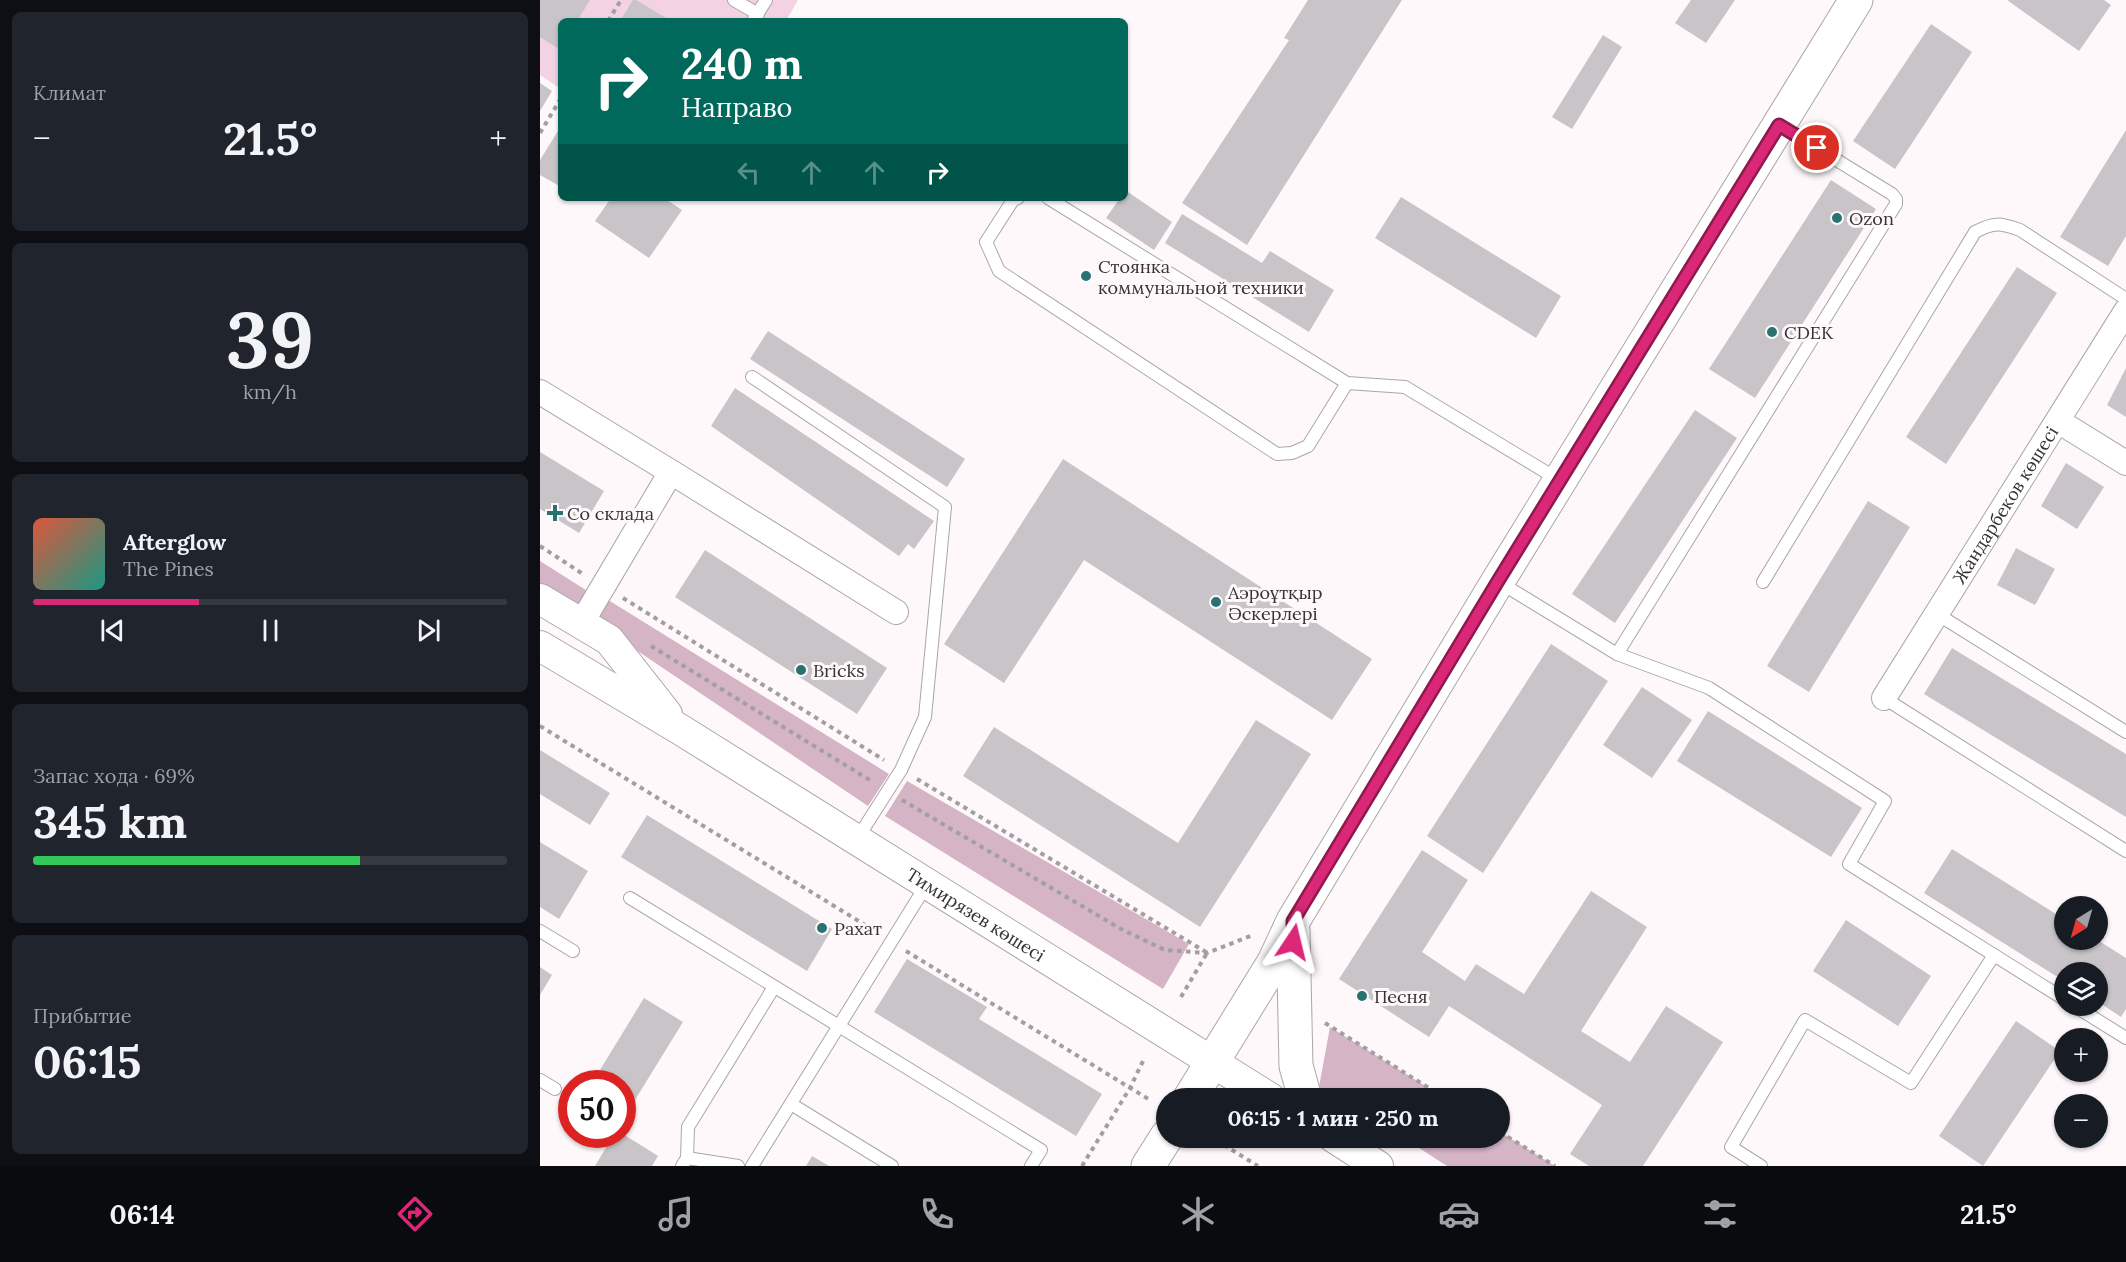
<!DOCTYPE html>
<html lang="ru">
<head>
<meta charset="utf-8">
<style>
	:root { --surface:#171b24; --page:#20242c; --text:#f1f3f6; --muted:#9ea1a6; --line:#363941; --accent:#db2777 }
	body { margin:0; font-family:Lora,serif; background:var(--page); color:var(--text); height:100vh; display:flex; flex-direction:column; font-size:22px; white-space:nowrap }
	* { box-sizing:border-box; margin:0 }
	p { font-size:20px; color:var(--muted) }
	.icon { flex:none; width:33px; height:33px; fill:none; stroke:currentColor; stroke-width:2; stroke-linecap:round; stroke-linejoin:round }
	.map { position:relative; flex:1; overflow:hidden }
	.sheet { display:flex; flex-direction:column; gap:12px; padding:12px; background:#0d0f14; width:540px }
	.sheet>* { flex:none }
	.hud { position:absolute; left:18px; top:18px; width:570px; height:183px; border-radius:9px; box-shadow:0 2px 4px #0004; background:#00695c; color:#fff; overflow:hidden }
	.needle { width:39px; rotate:217deg }
	.tools { position:absolute; left:1514px; top:896px; display:grid; gap:12px }
	.tools a { display:grid; place-items:center; width:54px; height:54px; border-radius:50%; background:var(--surface); box-shadow:0 2px 4px #0004; font-size:30px }
	.speed { position:absolute; left:18px; top:1070px; display:flex; gap:12px; font-size:30px; font-weight:700; text-align:center }
	.speed>* { display:grid; place-content:center; width:78px; height:78px; border-radius:50%; background:var(--surface); box-shadow:0 2px 4px #0004; line-height:1 }
	.speed .limit { border:9px solid #d22; background:#fff; color:#111 }
	.pin { position:absolute; display:grid; place-items:center; width:51px; height:51px; color:#fff; margin:-26px; border:3px solid #fff; border-radius:50%; box-shadow:0 2px 6px #0007 }
	.me { position:absolute; width:66px; margin:-33px; rotate:10deg; stroke-linejoin:round; filter:drop-shadow(0 0 4px #0008) }
	.turn { display:flex; align-items:center; gap:21px; height:126px; padding:0 24px; font-size:27px }
	.turn .icon { width:78px; height:78px; stroke-width:2.5 }
	.turn b { display:block; font-size:42px; line-height:51px }
	.lanes { display:flex; align-items:center; height:57px; padding:0 24px; background:#0003; justify-content:center; gap:30px; direction:ltr }
	.lanes .off { opacity:.35 }
	.big { font-size:45px; font-weight:700; line-height:1.1 }
	.sheet .card { flex:1; display:flex; flex-direction:column; justify-content:center; gap:9px; min-width:0; padding:0 21px; border-radius:9px; background:var(--page) }
	.sheet .dial { align-items:center; gap:0 }
	.dial b { font-size:78px; line-height:1 }
	.song { display:flex; align-items:center; gap:18px }
	.cover { width:72px; height:72px; border-radius:9px; background:linear-gradient(135deg,hsl(10 70% 55%),hsl(170 70% 35%)) }
	.played { height:6px; border-radius:3px; background:linear-gradient(90deg,var(--accent) 35%,var(--line) 35%) }
	.keys { display:flex; justify-content:space-around; direction:ltr }
	.heat { display:flex; justify-content:space-between; align-items:center; font-size:33px; direction:ltr }
	.charge { height:9px; border-radius:4px; background:linear-gradient(90deg,#34c759 69%,var(--line) 0) }
	.trip { position:absolute; left:616px; top:1088px; width:354px; height:60px; border-radius:30px; background:var(--surface); box-shadow:0 2px 4px #0004; font-weight:700; line-height:60px; text-align:center }
	.tab-bar { display:flex; height:96px; justify-content:space-around; align-items:center; background:#090b0e; color:var(--muted) }
	.tab-bar .icon { width:42px; height:42px }
	.tab-bar .current { color:var(--accent) }
	.tab-bar b { font-size:27px; color:var(--text) }
	main { display:flex; flex:1; min-height:0 }
	.map>svg:first-child { display:block }
	.green { fill:#f2d2e3 }
	.forest { fill:#d4b4c5 }
	.building { fill:#c9c4c7 }
	.lines { fill:none; stroke-linecap:round; stroke-linejoin:round }
	.service-casing { stroke:#aba6a9; stroke-width:14 }
	.minor-casing { stroke:#aba6a9; stroke-width:26 }
	.tertiary-casing { stroke:#aba6a9; stroke-width:32 }
	.secondary-casing { stroke:#aba6a9; stroke-width:35 }
	.path { stroke:#a39ea0; stroke-width:4; stroke-dasharray:4.5 4.5; stroke-linecap:butt }
	.service { stroke:#fff; stroke-width:12 }
	.minor { stroke:#fff; stroke-width:24 }
	.tertiary { stroke:#fff; stroke-width:30 }
	.secondary { stroke:#fff; stroke-width:33 }
	.route-casing { stroke:#8e194d; stroke-width:15 }
	.route { stroke:#db2777; stroke-width:10 }
	.poi-dot { fill:#287372; stroke:#fef8fb; stroke-width:2 }
	.labels { text-anchor:middle; dominant-baseline:central; stroke-width:6; stroke-linejoin:round; paint-order:stroke }
	.poi-label { font-size:18px; fill:#363334; stroke:#fef8fb; text-anchor:start }
	.street-label { font-size:18px; fill:#363334; stroke:#fef8fb }
</style>
</head>
<body>
<main>
<section class="sheet">
<div class="card"><p>Климат</p>
<div class="heat"><a>−</a><b class="big">21.5°</b><a>+</a></div>
</div>
<div class="card dial"><b>39</b><p>km/h</p></div>
<div class="card">
<div class="song"><i class="cover"></i><div><b>Afterglow</b><p>The Pines</p></div></div>
<div class="played"></div>
<div class="keys"><svg class="icon" aria-label="previous" viewBox="0 0 24 24"><path d="M18 5L8 12l10 7zM5 5v14"/></svg><svg class="icon" aria-label="pause" viewBox="0 0 24 24"><path d="M8 5v14M16 5v14"/></svg><svg class="icon" aria-label="next" viewBox="0 0 24 24"><path d="M6 5l10 7-10 7zM19 5v14"/></svg></div>
</div>
<div class="card"><p>Запас хода · 69%</p><b class="big">345 km</b><div class="charge"></div></div>
<div class="card"><p>Прибытие</p><b class="big">06:15</b></div>
</section>
<div class="map">
<svg width="1586" height="1166" viewBox="0 0 1586 1166">
	<rect width="100%" height="100%" fill="#fef8fb"/>
	<path class="green" d="M0,0h258l-12,21h-225v68l-21,-14z"/>
	<g class="forest">
		<path d="M0,561l49,31 -11,22 -38,-22z"/>
		<path d="M65,598l284,176 -21,32 -275,-185z"/>
		<path d="M367,781l282,163 -26,45 -278,-173z"/>
		<path d="M790,1027l115,71h-108l-18,-11z"/>
		<path d="M960,1132l55,34h-108l-45,-29h98z"/>
	</g>
	<g class="building">
		<path d="M0,0h50l-13,21h-16v25l-2,3 -19,-12z"/>
		<path d="M93,0h3l35,21h-51z"/>
		<path d="M768,0h94l-155,245 -65,-42 107,-163 -5,-2z"/>
		<path d="M1151,0h44l-29,43 -31,-20z"/>
		<path d="M1467,0h97l7,5 -32,46z"/>
		<path d="M1391,24l41,28 -77,117 -42,-28z"/>
		<path d="M1063,35l19,12 -50,82 -20,-12z"/>
		<path d="M0,83l12,8 -12,20z"/>
		<path d="M21,126v61l-21,-12v-15z"/>
		<path d="M1586,130v106l-18,30 -48,-29z"/>
		<path d="M1291,180l45,29 -121,189 -46,-29z"/>
		<path d="M585,190l47,32 -18,28 -48,-32 14,-20h5z"/>
		<path d="M861,197l160,99 -25,42 -161,-100z"/>
		<path d="M71,198h53l18,12 -33,48 -54,-37z"/>
		<path d="M642,214l80,49 8,-12 64,39 -25,42 -144,-89z"/>
		<path d="M1477,267l40,26 -111,171 -40,-27z"/>
		<path d="M228,331l197,128 -18,28 -197,-128z"/>
		<path d="M1586,368v49l-19,-12z"/>
		<path d="M195,388l199,133 -20,28 -6,-5 -9,12 -188,-130z"/>
		<path d="M1155,410l42,28 -122,185 -43,-29z"/>
		<path d="M0,452l64,39 -25,42 -39,-24z"/>
		<path d="M523,459l309,200 -40,61 -248,-160 -80,123 -60,-39z"/>
		<path d="M1526,463l38,24 -27,42 -36,-23z"/>
		<path d="M1328,501l42,26 -101,165 -42,-26z"/>
		<path d="M1476,548l39,21 -20,36 -38,-20z"/>
		<path d="M165,550l182,118 -30,46 -182,-117z"/>
		<path d="M1011,644l57,37 -125,192 -56,-37z"/>
		<path d="M1412,648l174,106v63l-202,-123z"/>
		<path d="M1102,687l50,33 -40,58 -49,-33z"/>
		<path d="M1168,711l154,97 -31,49 -154,-96z"/>
		<path d="M716,720l55,34 -111,173 -237,-151 31,-49 184,116z"/>
		<path d="M0,750l70,43 -20,32 -50,-31z"/>
		<path d="M107,815l185,114 -25,42 -186,-114z"/>
		<path d="M0,842l48,29 -29,48 -19,-12z"/>
		<path d="M1412,849l112,70v20h32l30,19v51l-5,8 -24,-16v-29h-33v9l-140,-88z"/>
		<path d="M882,850l46,30 -46,72 43,29 11,-17 48,30 67,-103 56,36 -66,104 49,31 36,-56 57,36 -80,124h-54l-19,-12 32,-49 -153,-99 -20,31 -90,-58z"/>
		<path d="M1306,920l85,56 -33,50 -85,-55z"/>
		<path d="M367,959l80,48 -8,12 123,75 -26,42 -202,-124z"/>
		<path d="M0,967l12,8 -12,20z"/>
		<path d="M104,998l39,24 -61,99v-38h-30z"/>
		<path d="M1476,1021l44,30 -77,115 -44,-30z"/>
		<path d="M74,1134h9l35,22 -6,10h-57z"/>
		<path d="M272,1156l17,10h-23z"/>
	</g>
	<g class="lines">
		<defs>
			<g id="service">
				<path d="M194,0l24,14"/>
				<path d="M213,21l13,-21"/>
				<path d="M478,198l-5,2 -27,42 13,29 278,183 15,-1 16,-7 39,-63"/>
				<path d="M508,198l299,185 58,4 154,93"/>
				<path d="M212,377l193,130 -20,210 -24,53 -44,69"/>
				<path d="M959,582l118,72 92,34 176,113 -36,63 215,135"/>
				<path d="M1223,582l212,-350c19,-10 25,-9 45,-2l106,69"/>
				<path d="M1397,614l189,118"/>
				<path d="M1077,654l279,-450v-5l-4,-5 -111,-68"/>
				<path d="M1344,698l242,153"/>
				<path d="M90,898l411,252 -10,16"/>
				<path d="M0,931l33,20"/>
				<path d="M1533,1005l53,33"/>
				<path d="M0,1080l15,9"/>
				<path d="M251,1104l101,62"/>
				<path d="M147,1158l51,8"/>
				<path d="M142,1166l5,-8 1,-31 86,-140"/>
				<path d="M212,1166l175,-282"/>
				<path d="M1221,1166l-30,-19 74,-127 106,63 83,-128"/>
			</g>
			<g id="minor">
				<path d="M0,392l131,80"/>
				<path d="M1518,421l68,42"/>
				<path d="M45,617l86,-145 225,140"/>
				<path id="s1" d="M1344,698l242,-387"/>
			</g>
			<g id="tertiary">
				<path d="M0,599l69,41 58,74"/>
				<path id="s2" d="M0,646l141,84 589,368"/>
				<path d="M793,1137l45,29"/>
			</g>
			<g id="secondary">
				<path d="M753,930l3,136 9,32"/>
				<path d="M650,1098l84,-136 19,-41 205,-340 358,-581"/>
				<path d="M608,1166l19,-30"/>
			</g>
		</defs>
		<use href="#service" class="service-casing"/>
		<use href="#minor" class="minor-casing"/>
		<use href="#tertiary" class="tertiary-casing"/>
		<use href="#secondary" class="secondary-casing"/>
		<g class="path">
			<path d="M68,21l13,-21"/>
			<path d="M0,133l21,-35"/>
			<path d="M0,546l43,28"/>
			<path d="M83,598l261,162"/>
			<path d="M111,646l222,136"/>
			<path d="M0,726l335,205"/>
			<path d="M377,779l289,173"/>
			<path d="M362,800l219,129 44,21 42,3 46,-18"/>
			<path d="M366,951l244,149"/>
			<path d="M641,997l26,-44"/>
			<path d="M785,1023l120,75"/>
			<path d="M960,1132l55,34"/>
			<path d="M673,1138l11,7 4,-8"/>
			<path d="M684,1145l34,21"/>
			<path d="M542,1166l48,-78 14,-29"/>
		</g>
		<use href="#service" class="service"/>
		<use href="#minor" class="minor"/>
		<use href="#tertiary" class="tertiary"/>
		<use href="#secondary" class="secondary"/>
	</g>
	<g class="lines">
		<defs>
			<path id="route" d="M753,942v-21l205,-340 281,-456 38,23"/>
		</defs>
		<use href="#route" class="route-casing"/>
		<use href="#route" class="route"/>
	</g>
	<g class="poi-dot">
		<circle cx="1297" cy="218" r="6"/>
		<circle cx="546" cy="276" r="6"/>
		<circle cx="1232" cy="332" r="6"/>
		<path d="M12 504h6v6h6v6h-6v6h-6v-6h-6v-6h6z"/>
		<circle cx="676" cy="602" r="6"/>
		<circle cx="261" cy="670" r="6"/>
		<circle cx="282" cy="928" r="6"/>
		<circle cx="822" cy="996" r="6"/>
	</g>
	<g class="labels">
		<g class="poi-label">
			<text x="1309" y="218">Ozon</text>
			<text x="558" y="266">Стоянка<tspan x="558" dy="21">коммунальной техники</tspan></text>
			<text x="1244" y="332">CDEK</text>
			<text x="27" y="513">Со склада</text>
			<text x="688" y="592">Аэроұтқыр<tspan x="688" dy="21">Әскерлері</tspan></text>
			<text x="273" y="670">Bricks</text>
			<text x="294" y="928">Рахат</text>
			<text x="834" y="996">Песня</text>
		</g>
		<g class="street-label">
			<text stroke="none"><textPath href="#s1" startOffset="228">Жандарбеков көшесі</textPath></text>
			<text stroke="none"><textPath href="#s2" startOffset="512">Тимирязев көшесі</textPath></text>
		</g>
	</g>
</svg>
<div class="tools">
<a><svg class="needle" viewBox="-14 -14 28 28"><path d="M0-13l5 13h-10z" fill="#e53935"/><path d="M0 13l5-13h-10z" fill="#9ea1a6"/></svg></a>
<a><svg class="icon" aria-label="layers" viewBox="0 0 24 24"><path d="M12 4l9 5-9 5-9-5zM3 14l9 5 9-5"/></svg></a>
<a>+</a>
<a>−</a>
</div>
<div class="speed"><div class="limit">50</div></div>
<div class="pin" style="left:1277px;top:148px;background:#d93025"><svg class="icon" aria-label="arrive" viewBox="0 0 24 24"><path d="M6 21V4h12l-3 4 3 4H6"/></svg></div>
<svg class="me" style="left:753px;top:942px" viewBox="-20 -20 40 40"><path d="M0-17L14 15 0 8-14 15z" fill="#db2777" stroke="#fff" stroke-width="4"/></svg>
<div class="trip">06:15 · 1 мин · 250 m</div>
<div class="hud">
<div class="turn"><svg class="icon" aria-label="right" viewBox="0 0 24 24"><path d="M7 20v-9h11M14 6l5 5-5 5"/></svg><div><b>240 m</b>Направо</div></div>
<div class="lanes"><svg class="icon off" aria-label="left" viewBox="0 0 24 24"><path d="M17 20v-9H6M10 6l-5 5 5 5"/></svg><svg class="icon off" aria-label="ahead" viewBox="0 0 24 24"><path d="M12 20V5M6 11l6-6 6 6"/></svg><svg class="icon off" aria-label="ahead" viewBox="0 0 24 24"><path d="M12 20V5M6 11l6-6 6 6"/></svg><svg class="icon" aria-label="right" viewBox="0 0 24 24"><path d="M7 20v-9h11M14 6l5 5-5 5"/></svg></div>
</div>
</div>
</main>
<nav class="tab-bar">
<b>06:14</b>
<svg class="icon current" aria-label="directions" viewBox="0 0 24 24"><path d="M12 3l9 9-9 9-9-9zM9 14v-3h6M13 9l2 2-2 2"/></svg>
<svg class="icon" aria-label="music" viewBox="0 0 24 24"><path d="M9 18V5l10-2v13"/><circle cx="6" cy="18" r="3"/><circle cx="16" cy="16" r="3"/></svg>
<svg class="icon" aria-label="phone" viewBox="0 0 24 24"><path d="M5 4h4l2 5-3 2q2 4 5 5l2-3 5 2v4C11 20 4 13 5 4z"/></svg>
<svg class="icon" aria-label="climate" viewBox="0 0 24 24"><path d="M12 3v18M4 7l16 10M4 17L20 7"/></svg>
<svg class="icon" aria-label="car" viewBox="0 0 24 24"><path d="M5 17H2v-5l4-1 3-4h7l3 4 3 1v5h-3M9 17h6M6 11h13"/><circle cx="7" cy="17" r="2"/><circle cx="17" cy="17" r="2"/></svg>
<svg class="icon" aria-label="filters" viewBox="0 0 24 24"><path d="M4 7h16M4 17h16"/><circle cx="9" cy="7" r="2"/><circle cx="15" cy="17" r="2"/></svg>
<b>21.5°</b>
</nav>
</body>
</html>
